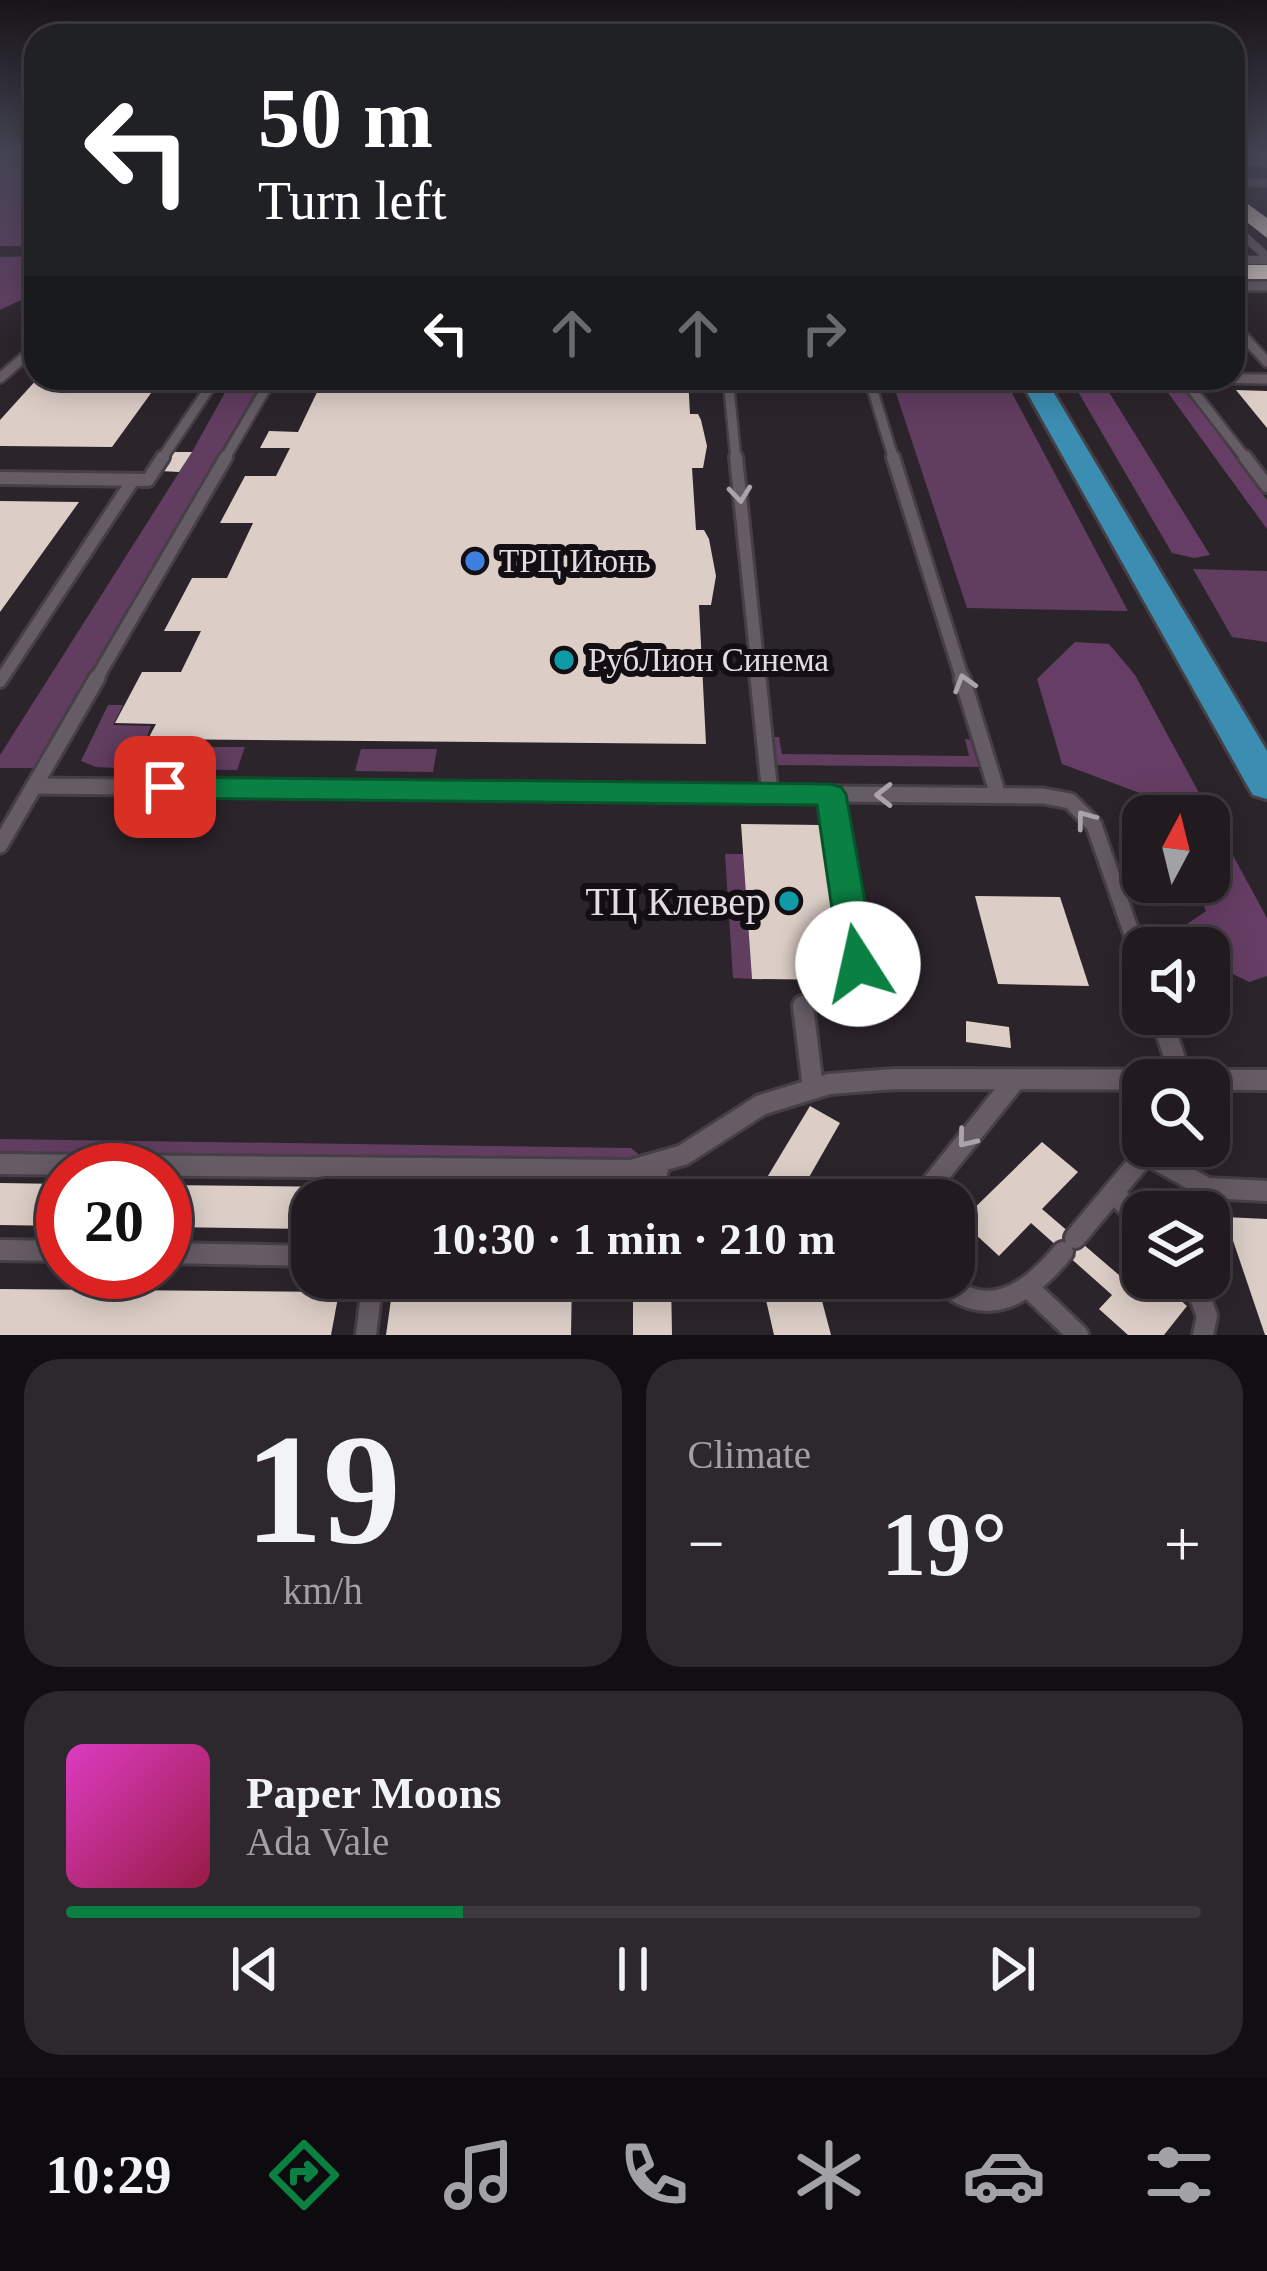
<!DOCTYPE html>
<html lang="en">
<head>
<meta charset="utf-8">
<style>
	:root { --surface:#211b20; --page:#2d282d; --text:#f1f3f6; --muted:#a2a1a5; --line:#3e393e; --accent:#0b8043 }
	body { margin:0; font-family:"Times New Roman",serif; background:var(--page); color:var(--text); height:100vh; display:flex; flex-direction:column; font-size:45px; white-space:nowrap }
	* { box-sizing:border-box; margin:0 }
	p { font-size:39px; color:var(--muted) }
	.icon { flex:none; width:66px; height:66px; fill:none; stroke:currentColor; stroke-width:2; stroke-linecap:round; stroke-linejoin:round }
	.map { position:relative; height:1335px; overflow:hidden }
	.side { display:flex; flex-direction:column; gap:24px; padding:24px; background:#120f12; flex:1 }
	.side>* { flex:none }
	.hud { position:absolute; left:24px; top:24px; width:1221px; height:366px; border-radius:36px; box-shadow:0 6px 30px #0003,0 0 0 3px var(--line); background:#202124; color:#fff; overflow:hidden }
	.needle { width:78px; rotate:7deg }
	.buttons { position:absolute; left:1122px; top:795px; display:grid; gap:24px }
	.buttons a { display:grid; place-items:center; width:108px; height:108px; border-radius:24px; background:var(--surface); box-shadow:0 6px 30px #0003,0 0 0 3px var(--line); font-size:60px }
	.speed { position:absolute; left:36px; top:1143px; display:flex; gap:24px; font-size:60px; font-weight:700; text-align:center }
	.speed>* { display:grid; place-content:center; width:156px; height:156px; border-radius:50%; background:var(--surface); box-shadow:0 6px 30px #0003,0 0 0 3px var(--line); line-height:1 }
	.speed .limit { border:18px solid #d22; background:#fff; color:#111 }
	.pin { position:absolute; display:grid; place-items:center; width:102px; height:102px; color:#fff; margin:-51px; border-radius:24px; box-shadow:0 6px 18px #0006 }
	.me { position:absolute; width:132px; margin:-66px; rotate:350deg; stroke-linejoin:round; filter:drop-shadow(0 0 9px #0008) }
	.turn { display:flex; align-items:center; gap:42px; height:252px; padding:0 36px; font-size:54px }
	.turn .icon { width:156px; height:156px; stroke-width:2.5 }
	.turn b { display:block; font-size:84px; line-height:102px }
	.lanes { display:flex; align-items:center; height:114px; padding:0 36px; background:#0003; justify-content:center; gap:60px; direction:ltr }
	.lanes .off { opacity:.35 }
	.big { font-size:90px; font-weight:700; line-height:1.1 }
	.side .card { flex:1; display:flex; flex-direction:column; justify-content:center; gap:18px; min-width:0; padding:0 42px; border-radius:36px; background:var(--page) }
	.side .dial { align-items:center; gap:0 }
	.dial b { font-size:156px; line-height:1 }
	.song { display:flex; align-items:center; gap:36px }
	.cover { width:144px; height:144px; border-radius:18px; background:linear-gradient(135deg,hsl(310 70% 55%),hsl(340 70% 35%)) }
	.played { height:12px; border-radius:6px; background:linear-gradient(90deg,var(--accent) 35%,var(--line) 35%) }
	.keys { display:flex; justify-content:space-around; direction:ltr }
	.heat { display:flex; justify-content:space-between; align-items:center; font-size:66px; direction:ltr }
	.side .tiles { flex:1; display:grid; gap:24px; grid-template-columns:1fr 1fr }
	.card:last-child { grid-column:span 2 }
	.trip { position:absolute; left:291px; top:1179px; width:684px; height:120px; border-radius:36px; background:var(--surface); box-shadow:0 6px 30px #0003,0 0 0 3px var(--line); font-weight:700; line-height:120px; text-align:center }
	.dock { display:flex; height:192px; justify-content:space-around; align-items:center; background:#0d0b0d; color:var(--muted) }
	.dock .icon { width:84px; height:84px }
	.dock .current { color:var(--accent) }
	.dock b { font-size:54px; color:var(--text) }
	.map>svg:first-child { display:block }
	.green { fill:#613d60 }
	.forest { fill:#663e65 }
	.building { fill:#dccec7 }
	.lines { fill:none; stroke-linecap:round; stroke-linejoin:round }
	.lane-far4-casing { stroke:#463f45; stroke-width:10 }
	.lane-far3-casing { stroke:#463f45; stroke-width:14 }
	.lane-far2-casing { stroke:#463f45; stroke-width:18 }
	.lane-far1-casing { stroke:#463f45; stroke-width:21 }
	.lane-casing { stroke:#463f45; stroke-width:26 }
	.primary-casing { stroke:#463f45; stroke-width:6 }
	.lane-far4 { stroke:#665c65; stroke-width:8 }
	.lane-far3 { stroke:#665c65; stroke-width:9 }
	.lane-far2 { stroke:#665c65; stroke-width:12 }
	.lane-far1 { stroke:#665c65; stroke-width:15 }
	.lane { stroke:#665c65; stroke-width:20 }
	.primary { fill:#3b8db2; fill-rule:evenodd }
	.oneway { stroke:#aba3aa }
	.route { fill:#0b8043; stroke:#07532c; stroke-width:3 }
	.shop-dot { fill:#3f7fe0; stroke:#120e12; stroke-width:4.5 }
	.culture-dot { fill:#0f9aa8; stroke:#120e12; stroke-width:4.5 }
	.labels { text-anchor:middle; dominant-baseline:central; stroke-width:12; stroke-linejoin:round; paint-order:stroke }
	.poi-label { font-size:33px; fill:#e3dde2; stroke:#120e12; text-anchor:start }
	.near-poi-label { font-size:39px; fill:#e3dde2; stroke:#120e12; text-anchor:end }
</style>
</head>
<body>
<div class="map">
<svg width="1267" height="1335" viewBox="0 0 1267 1335">
	<rect width="100%" height="100%" fill="#2c242b"/>
	<g class="green">
		<path d="M233,378h31l-230,390h-34v-13l192,-303z"/>
		<path d="M891,378h113l124,233 -161,-3z"/>
		<path d="M1193,569l74,2v71l-35,-5z"/>
		<path d="M108,705h15l-10,20 38,1 -16,43 -39,-2 -15,-6z"/>
		<path d="M772,737h7l3,17 187,2 -4,-17 12,2 6,26 -206,-2z"/>
		<path d="M164,747h81l-8,23 -84,-1z"/>
		<path d="M361,749h76l-4,23 -78,-1z"/>
		<path d="M725,854h18l9,125 -19,-1z"/>
		<path d="M0,1139l631,9 17,14 -648,-3z"/>
	</g>
	<g class="forest">
		<rect x="0" y="155" width="36" height="91"/>
		<path d="M36,256v37l-36,17v-53z"/>
		<path d="M1070,378h99l7,10 11,4 80,108v29l-101,-139 -59,-1 103,166 -16,3 -22,-5z"/>
		<path d="M1075,642l34,2 26,31 132,243v58l-18,6 -40,-20v-14h-28l-17,-8 42,-29 -13,-29h16v-66h-47l-9,-18 -91,-34 -25,-85z"/>
	</g>
	<g class="building">
		<path d="M1233,193l34,25v20l-34,-27z"/>
		<path d="M1233,262l34,2v16h-34z"/>
		<path d="M38,378h124l-50,69 -112,-1v-26z"/>
		<path d="M297,378h391l2,36h8l3,6 6,26 -4,22h-11l4,62h8l5,9 7,37 -5,29h-12l7,139 -558,-5 8,-15 -41,-1 27,-51h39l20,-41h-37l28,-53h35l26,-55h-33l25,-47h31l14,-28h-30l9,-17 29,1 22,-46h-27z"/>
		<path d="M1236,390l31,1v37z"/>
		<path d="M173,452h19l-13,20 -19,-1z"/>
		<path d="M0,501l79,1 -79,110z"/>
		<path d="M741,824l80,1 18,124h11l2,20 -9,-1 2,12 -93,-1z"/>
		<path d="M975,896l85,1 29,89 -91,-2z"/>
		<path d="M966,1021l43,6 2,21 -45,-6z"/>
		<path d="M810,1106l30,17 -44,77h-17l-19,-11z"/>
		<path d="M1042,1142l36,30 -36,37 84,72 14,-16 3,13h12l32,28 -23,29h-36l-29,-26 13,-14 -81,-72 -32,33 -38,-35z"/>
		<path d="M0,1183l63,1v42l-63,-1z"/>
		<path d="M165,1185l471,5v10h-324v29l-147,-2z"/>
		<path d="M1225,1217l42,2v116h-2z"/>
		<path d="M394,1278h178l-1,57h-185z"/>
		<path d="M633,1278h38l1,57h-39z"/>
		<path d="M761,1278h55l15,57h-57z"/>
		<path d="M0,1289l339,3 -8,43h-331z"/>
	</g>
	<g class="lines">
		<defs>
			<g id="lane-far4">
				<path d="M1233,158l34,5"/>
				<path d="M1233,182l34,1"/>
				<path d="M1233,226l34,31"/>
				<path d="M1233,260h34"/>
				<path d="M1233,286h34"/>
			</g>
			<g id="lane-far3">
				<path d="M1233,286h34"/>
				<path d="M1233,325l34,37"/>
				<path d="M0,378l36,-31"/>
				<path d="M728,378l8,82"/>
				<path d="M869,378l25,82"/>
				<path d="M1183,378l64,82"/>
				<path d="M1203,378l64,1"/>
				<path d="M161,460l55,-82"/>
				<path d="M224,460l48,-82"/>
			</g>
			<g id="lane-far2">
				<path d="M736,457l23,224"/>
				<path d="M893,457l70,224"/>
				<path d="M1245,457l22,29"/>
				<path d="M0,478l148,2 15,-23"/>
				<path d="M0,681l133,-201"/>
				<path d="M95,681l131,-224"/>
			</g>
			<g id="lane-far1">
				<path d="M758,678l12,116"/>
				<path d="M962,678l36,117"/>
				<path d="M34,786l1009,10 27,5 24,24 49,141"/>
				<path d="M830,795l29,172"/>
				<path d="M0,845l97,-167"/>
			</g>
			<g id="lane">
				<path d="M859,964l1,9"/>
				<path d="M803,1006l10,82"/>
				<path d="M1160,1014l14,42 -2,24"/>
				<path d="M1146,1154l61,34 60,3"/>
				<path d="M0,1164l631,6 52,-15 78,-50 68,-21 66,-5 372,1"/>
				<path d="M1114,1194l29,27"/>
				<path d="M651,1200l8,-35"/>
				<path d="M919,1200l96,-120"/>
				<path d="M1075,1238l74,-88"/>
				<path d="M0,1250l63,1"/>
				<path d="M165,1253l147,3"/>
				<path d="M938,1278c49,46 91,15 125,-26"/>
				<path d="M1193,1278l14,38 -4,19"/>
				<path d="M1030,1289l48,46"/>
				<path d="M366,1335l7,-57"/>
			</g>
			<path id="primary" d="M1019,378h26l222,373v48l-14,-4 -6,-10z"/>
		</defs>
		<use href="#lane-far4" class="lane-far4-casing"/>
		<use href="#lane-far3" class="lane-far3-casing"/>
		<use href="#lane-far2" class="lane-far2-casing"/>
		<use href="#lane-far1" class="lane-far1-casing"/>
		<use href="#lane" class="lane-casing"/>
		<use href="#primary" class="primary-casing"/>
		<use href="#lane-far4" class="lane-far4"/>
		<use href="#lane-far3" class="lane-far3"/>
		<use href="#lane-far2" class="lane-far2"/>
		<use href="#lane-far1" class="lane-far1"/>
		<use href="#lane" class="lane"/>
		<use href="#primary" class="primary"/>
	</g>
	<defs><path id="oneway-chevron" d="M-2-3.5L2.5 0L-2 3.5" fill="none" stroke-width="1.6" stroke-linecap="round" stroke-linejoin="round" transform="scale(3)"/></defs>
	<g class="oneway">
		<use href="#oneway-chevron" transform="translate(740 494) rotate(84)"/>
		<use href="#oneway-chevron" transform="translate(964 683) rotate(-107)"/>
		<use href="#oneway-chevron" transform="translate(884 795) rotate(-180)"/>
		<use href="#oneway-chevron" transform="translate(1085 819) rotate(-127)"/>
		<use href="#oneway-chevron" transform="translate(966 1139) rotate(129)"/>
	</g>
	<linearGradient id="sky" x2="0" y2="1"><stop stop-color="#181418"/><stop offset="0.45" stop-color="#454555"/><stop offset="1" stop-color="#454555" stop-opacity="0"/></linearGradient>
	<rect width="1267" height="342" fill="url(#sky)"/>
	<path class="route" d="M165,777l665,7 11,3 5,7 30,170 -5,11 -13,4 -12,-4 -6,-11 -23,-159 -652,-7 -11,-3 -5,-8 5,-7z"/>
	<circle class="shop-dot" cx="475" cy="561" r="12"/>
	<g class="culture-dot">
		<circle cx="564" cy="660" r="12"/>
		<circle cx="789" cy="901" r="12"/>
	</g>
	<g class="labels">
		<g class="poi-label">
			<text x="499" y="561">ТРЦ Июнь</text>
			<text x="588" y="660">РубЛион Синема</text>
		</g>
		<g class="near-poi-label">
			<text x="765" y="901">ТЦ Клевер</text>
		</g>
	</g>
</svg>
<div class="buttons">
<a><svg class="needle" viewBox="-14 -14 28 28"><path d="M0-13l5 13h-10z" fill="#e53935"/><path d="M0 13l5-13h-10z" fill="#a2a1a5"/></svg></a>
<a><svg class="icon" aria-label="sound" viewBox="0 0 24 24"><path d="M4 9h4l5-4v14l-5-4H4zM17 9q2 3 0 6"/></svg></a>
<a><svg class="icon" aria-label="search" viewBox="0 0 24 24"><circle cx="10" cy="10" r="6"/><path d="M15 15l6 6"/></svg></a>
<a><svg class="icon" aria-label="layers" viewBox="0 0 24 24"><path d="M12 4l9 5-9 5-9-5zM3 14l9 5 9-5"/></svg></a>
</div>
<div class="speed"><div class="limit">20</div></div>
<div class="pin" style="left:165px;top:787px;background:#d93025"><svg class="icon" aria-label="arrive" viewBox="0 0 24 24"><path d="M6 21V4h12l-3 4 3 4H6"/></svg></div>
<svg class="me" style="left:858px;top:964px" viewBox="-20 -20 40 40"><circle r="19" fill="#fff"/><path d="M0-13L10 11 0 6-10 11z" fill="#0b8043"/></svg>
<div class="trip">10:30 · 1 min · 210 m</div>
<div class="hud">
<div class="turn"><svg class="icon" aria-label="left" viewBox="0 0 24 24"><path d="M17 20v-9H6M10 6l-5 5 5 5"/></svg><div><b>50 m</b>Turn left</div></div>
<div class="lanes"><svg class="icon" aria-label="left" viewBox="0 0 24 24"><path d="M17 20v-9H6M10 6l-5 5 5 5"/></svg><svg class="icon off" aria-label="ahead" viewBox="0 0 24 24"><path d="M12 20V5M6 11l6-6 6 6"/></svg><svg class="icon off" aria-label="ahead" viewBox="0 0 24 24"><path d="M12 20V5M6 11l6-6 6 6"/></svg><svg class="icon off" aria-label="right" viewBox="0 0 24 24"><path d="M7 20v-9h11M14 6l5 5-5 5"/></svg></div>
</div>
</div>
<section class="side">
<div class="tiles">
<div class="card dial"><b>19</b><p>km/h</p></div>
<div class="card"><p>Climate</p>
<div class="heat"><a>−</a><b class="big">19°</b><a>+</a></div>
</div>
<div class="card">
<div class="song"><i class="cover"></i><div><b>Paper Moons</b><p>Ada Vale</p></div></div>
<div class="played"></div>
<div class="keys"><svg class="icon" aria-label="previous" viewBox="0 0 24 24"><path d="M18 5L8 12l10 7zM5 5v14"/></svg><svg class="icon" aria-label="pause" viewBox="0 0 24 24"><path d="M8 5v14M16 5v14"/></svg><svg class="icon" aria-label="next" viewBox="0 0 24 24"><path d="M6 5l10 7-10 7zM19 5v14"/></svg></div>
</div>
</div>
</section>
<nav class="dock">
<b>10:29</b>
<svg class="icon current" aria-label="directions" viewBox="0 0 24 24"><path d="M12 3l9 9-9 9-9-9zM9 14v-3h6M13 9l2 2-2 2"/></svg>
<svg class="icon" aria-label="music" viewBox="0 0 24 24"><path d="M9 18V5l10-2v13"/><circle cx="6" cy="18" r="3"/><circle cx="16" cy="16" r="3"/></svg>
<svg class="icon" aria-label="phone" viewBox="0 0 24 24"><path d="M5 4h4l2 5-3 2q2 4 5 5l2-3 5 2v4C11 20 4 13 5 4z"/></svg>
<svg class="icon" aria-label="climate" viewBox="0 0 24 24"><path d="M12 3v18M4 7l16 10M4 17L20 7"/></svg>
<svg class="icon" aria-label="car" viewBox="0 0 24 24"><path d="M5 17H2v-5l4-1 3-4h7l3 4 3 1v5h-3M9 17h6M6 11h13"/><circle cx="7" cy="17" r="2"/><circle cx="17" cy="17" r="2"/></svg>
<svg class="icon" aria-label="filters" viewBox="0 0 24 24"><path d="M4 7h16M4 17h16"/><circle cx="9" cy="7" r="2"/><circle cx="15" cy="17" r="2"/></svg>
</nav>
</body>
</html>
